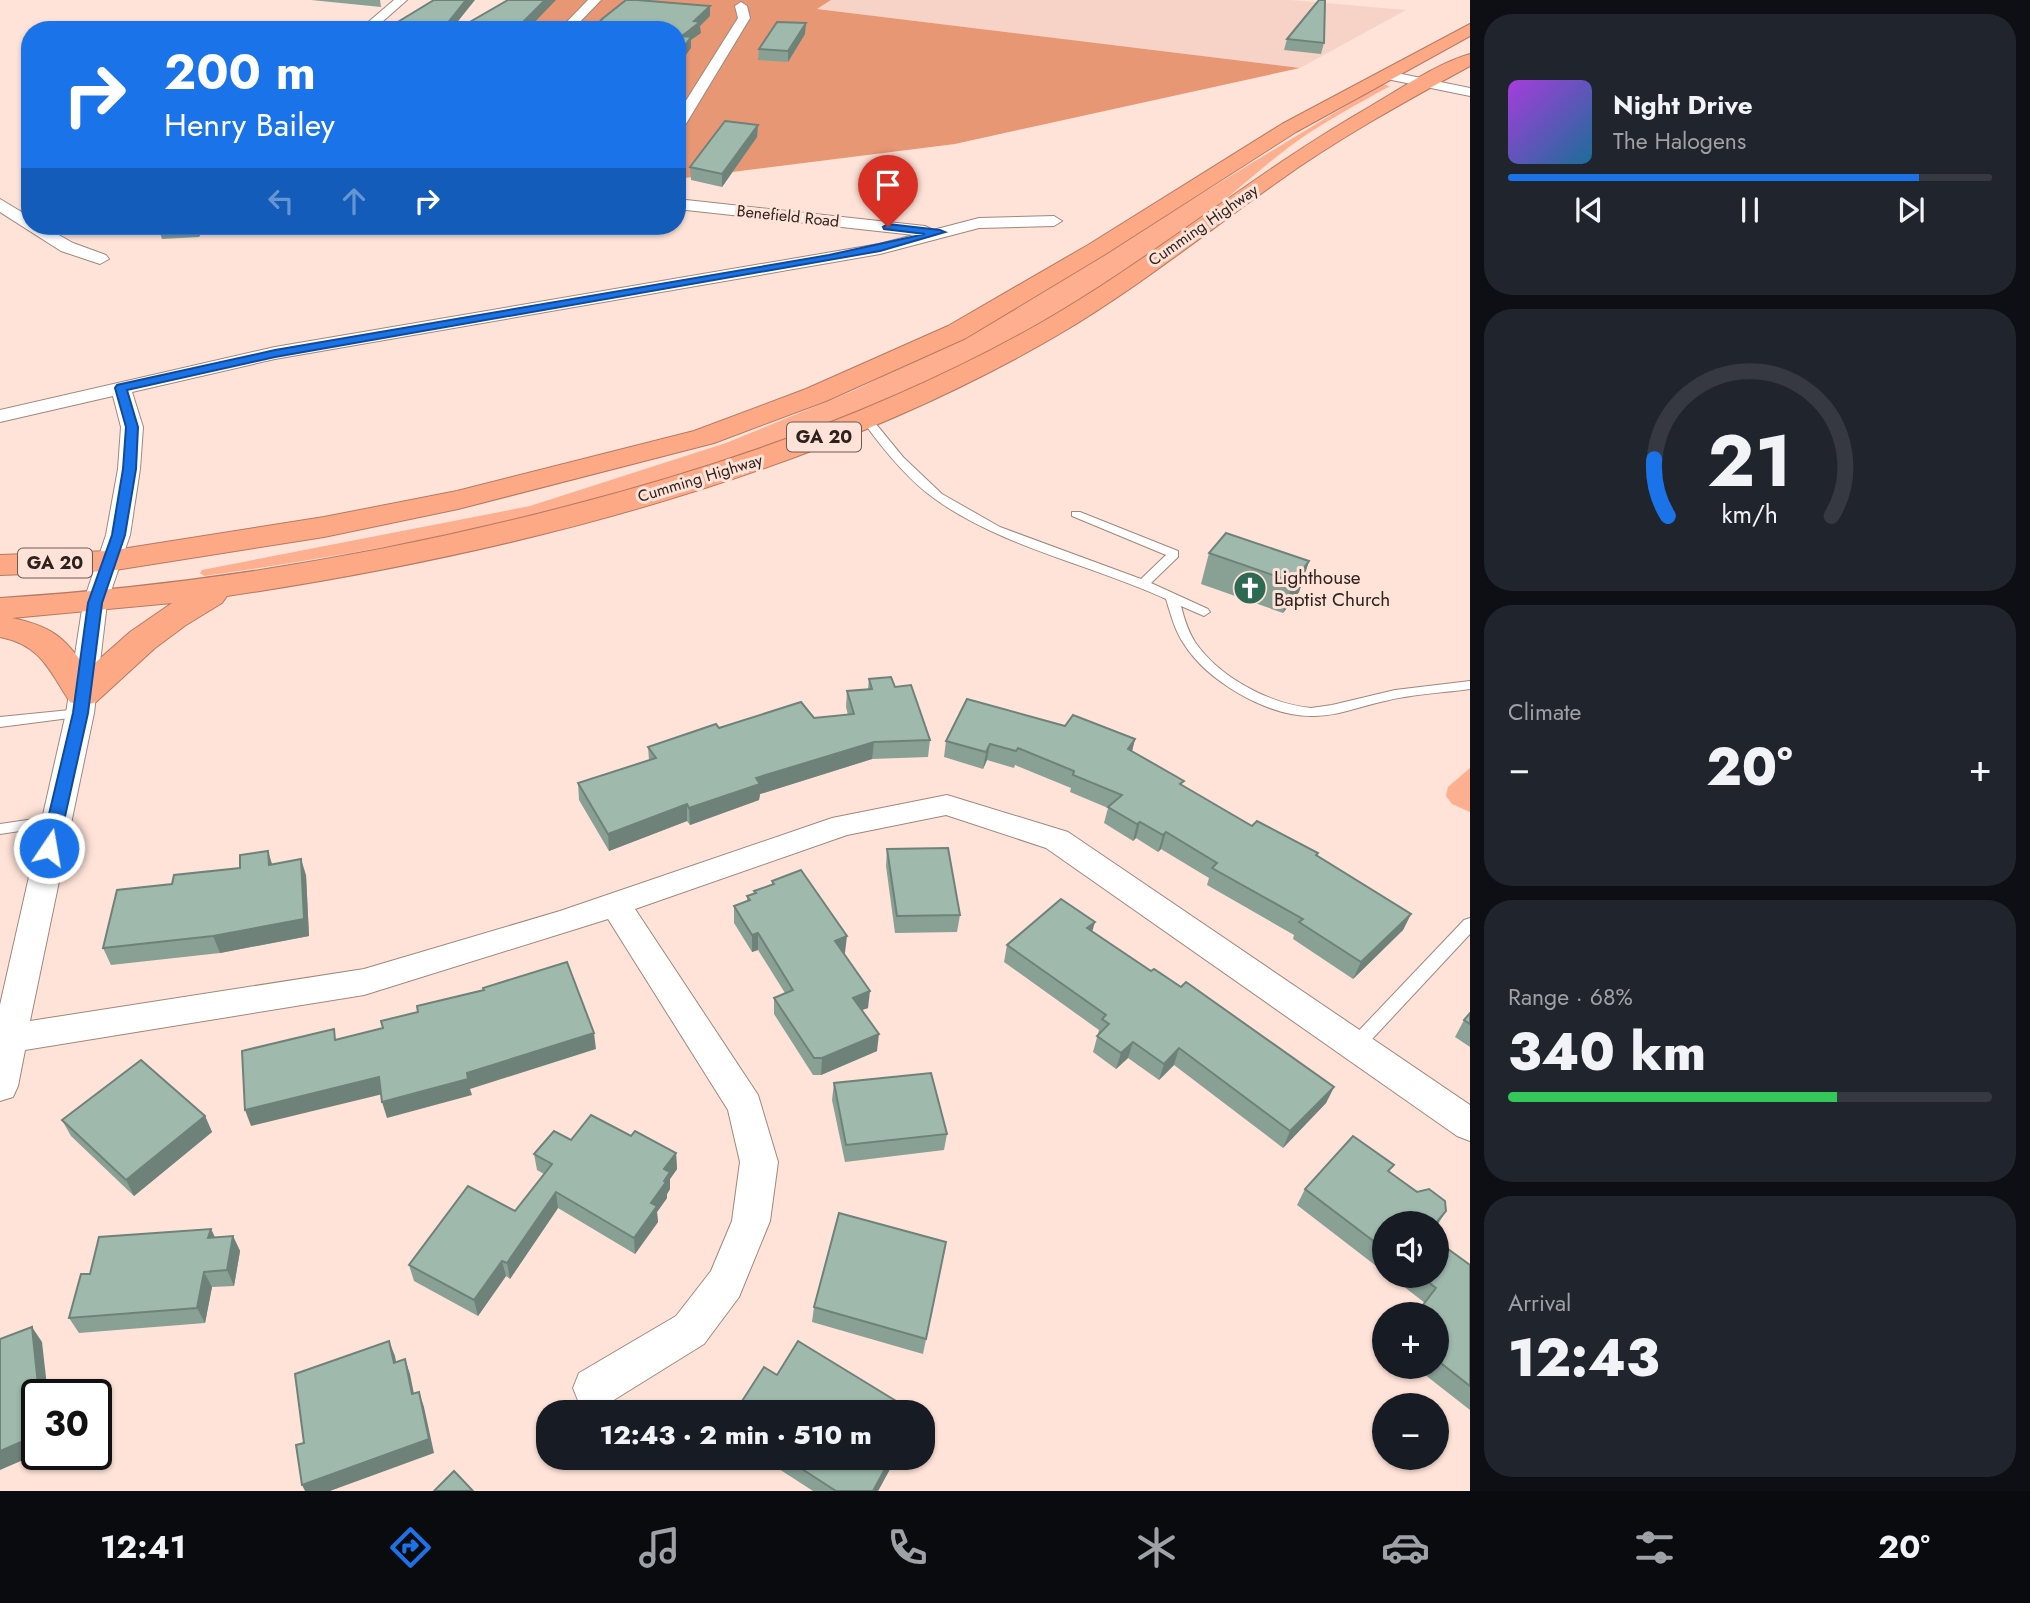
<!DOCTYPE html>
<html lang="en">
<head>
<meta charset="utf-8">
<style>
	:root { --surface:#171b24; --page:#20242c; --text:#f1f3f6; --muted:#9ea1a6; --line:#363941; --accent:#1a73e8 }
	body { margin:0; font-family:Jost,sans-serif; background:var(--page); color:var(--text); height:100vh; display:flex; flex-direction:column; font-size:26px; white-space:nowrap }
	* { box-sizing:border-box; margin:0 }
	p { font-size:23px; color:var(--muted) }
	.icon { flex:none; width:38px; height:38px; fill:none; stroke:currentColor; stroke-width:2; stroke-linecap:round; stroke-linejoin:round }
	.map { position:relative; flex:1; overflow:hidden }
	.drawer { display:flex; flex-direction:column; gap:14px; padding:14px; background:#0d0f14; width:560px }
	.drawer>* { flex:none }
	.hud { position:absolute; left:21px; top:21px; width:665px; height:214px; border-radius:28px; box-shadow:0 2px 5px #0004; background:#1a73e8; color:#fff; overflow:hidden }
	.controls { position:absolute; left:1372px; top:1211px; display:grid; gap:14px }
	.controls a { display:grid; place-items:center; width:77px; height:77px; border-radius:50%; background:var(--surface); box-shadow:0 2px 5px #0004; font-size:35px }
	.speed { position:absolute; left:21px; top:1379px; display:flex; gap:14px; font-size:35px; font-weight:700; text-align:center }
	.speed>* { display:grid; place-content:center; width:91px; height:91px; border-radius:50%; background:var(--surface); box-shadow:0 2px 5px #0004; line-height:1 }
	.speed .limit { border:4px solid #111; border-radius:10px; background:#fff; color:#111 }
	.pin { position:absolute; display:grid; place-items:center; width:60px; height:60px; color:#fff; margin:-72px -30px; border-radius:50% 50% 50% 0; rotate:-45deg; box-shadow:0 0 7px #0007 }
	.pin .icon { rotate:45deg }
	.me { position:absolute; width:77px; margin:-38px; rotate:12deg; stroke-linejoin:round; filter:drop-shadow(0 0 5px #0008) }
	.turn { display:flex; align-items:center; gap:24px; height:147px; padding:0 28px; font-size:32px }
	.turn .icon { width:91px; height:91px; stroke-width:2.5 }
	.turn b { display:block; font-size:49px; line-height:60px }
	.lanes { display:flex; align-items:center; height:66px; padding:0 28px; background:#0003; justify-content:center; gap:35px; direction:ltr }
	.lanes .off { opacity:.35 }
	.big { font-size:52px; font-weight:800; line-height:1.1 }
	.drawer .widget { flex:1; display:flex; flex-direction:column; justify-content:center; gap:10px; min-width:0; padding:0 24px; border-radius:28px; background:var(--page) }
	.drawer .dial { align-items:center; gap:0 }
	.dial svg { height:182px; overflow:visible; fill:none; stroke:var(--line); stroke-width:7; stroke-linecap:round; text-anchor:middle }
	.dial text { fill:var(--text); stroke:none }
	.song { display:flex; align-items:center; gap:21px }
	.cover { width:84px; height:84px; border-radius:10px; background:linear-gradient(135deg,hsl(280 70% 55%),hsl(200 70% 35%)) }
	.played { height:7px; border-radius:4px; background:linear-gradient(90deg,var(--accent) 85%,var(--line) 85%) }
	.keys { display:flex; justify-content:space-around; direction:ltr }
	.heat { display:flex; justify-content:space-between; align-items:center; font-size:38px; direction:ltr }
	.charge { height:10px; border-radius:5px; background:linear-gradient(90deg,#34c759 68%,var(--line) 0) }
	.trip { position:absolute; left:536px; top:1400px; width:399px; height:70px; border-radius:28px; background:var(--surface); box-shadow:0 2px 5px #0004; font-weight:800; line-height:70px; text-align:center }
	.tabs { display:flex; height:112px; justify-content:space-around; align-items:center; background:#090b0e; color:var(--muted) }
	.tabs .icon { width:49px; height:49px }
	.tabs .active { color:var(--accent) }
	.tabs b { font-size:32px; color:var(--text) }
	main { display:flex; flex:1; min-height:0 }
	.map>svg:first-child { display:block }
	.built { fill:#f6d3c6 }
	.green { fill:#feaf8f }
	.forest { fill:#e89775 }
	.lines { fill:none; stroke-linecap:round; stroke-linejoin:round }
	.lane-casing { stroke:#a0877d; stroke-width:2 }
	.street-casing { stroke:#a0877d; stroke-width:2 }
	.highway-casing { stroke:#b47a62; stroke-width:2 }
	.lane { fill:#fff; fill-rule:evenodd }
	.street { fill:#fff; fill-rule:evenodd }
	.highway { fill:#fda986; fill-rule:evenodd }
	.wall { fill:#89a095 }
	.shaded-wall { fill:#6f8279 }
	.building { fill:#9fbaad; stroke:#6f8279; stroke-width:2 }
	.route { fill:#1a73e8; stroke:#114b97; stroke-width:2 }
	.labels { text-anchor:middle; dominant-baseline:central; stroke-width:6; stroke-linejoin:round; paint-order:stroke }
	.far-street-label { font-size:16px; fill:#2c221e; stroke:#ffe3d8 }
	.shield { fill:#ffe3d8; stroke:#6b5c56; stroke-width:2 }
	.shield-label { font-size:18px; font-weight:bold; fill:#2c221e }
	.poi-label { font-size:19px; fill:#2c221e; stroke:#ffe3d8; text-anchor:start }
</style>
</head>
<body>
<main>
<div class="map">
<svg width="1470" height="1491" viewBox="0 0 1470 1491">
	<rect width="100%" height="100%" fill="#ffe3d8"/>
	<path class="built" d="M831,0h460l115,10 -106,58 -484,-59z"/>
	<g class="green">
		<path d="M1382,84l8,2c-34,19 -69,37 -101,61 -33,25 -63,54 -97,78 -58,41 -120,82 -182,116 -242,134 -534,197 -806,235l-4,-3 2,-3 328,-64 196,-63 129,-53 124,-61z"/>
		<path d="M1470,768v44l-18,-8 -6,-8 2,-9z"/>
	</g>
	<path class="forest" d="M529,0h302l-14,9 483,59 -345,76 -278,35v-149h-179z"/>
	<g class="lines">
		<defs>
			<g id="lane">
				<path d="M867,417l4,1 32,39 39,37 58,33 141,52 25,-24 -94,-39v-4h8l98,39v6l-27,26 57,26 2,3 -6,4 -23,-10c3,12 7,25 14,36 24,35 74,62 116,66l21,-3 63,-15 75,-9v8c-28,4 -58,5 -85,12 -24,5 -49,16 -74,15 -44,0 -104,-35 -127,-72 -9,-13 -13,-29 -18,-45 -74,-34 -164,-52 -231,-100 -28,-20 -53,-51 -73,-79z"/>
				<path d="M80,709l5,1 2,3 -2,3 -85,11v-10z"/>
				<path d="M55,816l5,1 2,4 -2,4 -60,9v-10z"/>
				<path d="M1470,918v16l-109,117 -6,2 -6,-2 -3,-5 3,-5 115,-121z"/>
			</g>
			<g id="street">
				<path d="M394,0h13l-34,30h-14z"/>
				<path d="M588,0h13l-29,30h-13z"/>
				<path d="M741,2l6,4 3,12 -66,109 -7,4v-16l61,-97 -3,-12z"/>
				<path d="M1387,71l83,17v8l-88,-18 -2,-3z"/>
				<path d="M0,199l30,18v9h13l30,17 33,12 3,4 -9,5 -39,-13 -61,-39z"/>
				<path d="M677,199l248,27 8,4 46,-12 75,-2 8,5 -8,5 -75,2 -99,26 -605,105 -143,33 11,35 -3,42 -10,66 -23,68 -13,110 -64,308 334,-52 196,-58 272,-93 115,-23 121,37 402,273v36l-13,-5 -411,-288 -100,-33 -99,20 -212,74 123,186 20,67 -8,59 -31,76 -35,47 -95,59 -15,6 -15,-6 -6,-15 6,-15 97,-57 35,-45 21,-50 8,-59 -12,-52 -120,-191 -244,76 -339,55 -7,36 -5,11 -13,4v-96l66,-292 17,-110 23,-68 12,-66 3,-42 -8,-31 -113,26v-12l275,-63 604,-103 35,-9 -237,-26z"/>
			</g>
			<g id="highway">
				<path d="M1470,24v12l-174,96 -192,123 -138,83 -140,63 -112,42 -256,66 -134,28 -215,34 -109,4v-20l109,-4 215,-34 133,-26 237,-60 112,-42 142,-63 140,-81 194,-121z"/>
				<path d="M1470,54v12c-66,36 -133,73 -194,117 -73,52 -143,108 -220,153 -244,142 -552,219 -829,260l-5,7 -36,22 -31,23 -59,54 -13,4 -13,-4c-21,-32 -29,-57 -70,-65v-39c193,-12 381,-43 568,-92 162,-42 322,-98 469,-181 116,-66 218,-153 334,-219 31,-18 65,-42 99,-52zM172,603l-42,29 -43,38c-22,-33 -36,-44 -75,-52z"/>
			</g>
		</defs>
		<use href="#lane" class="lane-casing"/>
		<use href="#street" class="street-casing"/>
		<use href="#highway" class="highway-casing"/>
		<use href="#lane" class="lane"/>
		<use href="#street" class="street"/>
		<use href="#highway" class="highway"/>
	</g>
	<g class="wall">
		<path d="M311,0h69l1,7z"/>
		<path d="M805,34l-17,28 -30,-2 1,-11z"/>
		<path d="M1287,39l37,4 -3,11 -37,-4z"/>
		<path d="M758,125l-1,12 -35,50 -31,-7 -1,-13z"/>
		<path d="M158,226h45l-4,11 -37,2z"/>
		<path d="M1209,553l100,8 -10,31 -16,21 -82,-29z"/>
		<path d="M869,679l26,8 35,53 -2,17 -56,2 -112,35 -1,6 -69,25 -3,-4 -78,30 -30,-51 -1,-17 71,-23 -1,-13 71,-19 129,-13 -2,-8 1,-16 21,-2z"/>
		<path d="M1065,726l70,13 -3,12 51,35 69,40 66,27 -1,3 94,58 -8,16 -50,49 -60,-40 1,-4 -87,-50 2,-7 -48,-29 -3,3 -22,-14 -3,3 -29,-18 4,-15 -38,-16 1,-4 -56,-23 -1,3 -27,-8 -4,9 -39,-12 2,-16z"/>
		<path d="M887,849l73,66 -3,17 -62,1 -9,-67z"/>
		<path d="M272,864l34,11 3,61 -89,17 -109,12 -8,-17 69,-64z"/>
		<path d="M772,881l73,72 -1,1 24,54 -7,2 16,41 -56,24h-8l-39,-61v-16l11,-5 -27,-43 -6,2 -18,-29v-17l13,-5v-5l7,-2v-3l18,-6z"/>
		<path d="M1092,932l59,39 183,116 -8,16 -43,45 -109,-83 -15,15 -31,-22 -12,11 -23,-17 6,-22 -95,-68 3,-17z"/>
		<path d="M1470,1013v34l-15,-10 9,-17z"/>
		<path d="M834,1083l113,51 -3,16 -99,12 -13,-62z"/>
		<path d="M205,1116l7,16 -78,64 -63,-60 -9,-16z"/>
		<path d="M631,1136l45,17 1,16 -7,10v10l-3,5v4l-10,14 1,10 -23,32 -77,-46 -48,71 -4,-3 -28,40 -64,-35 -5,-16 106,-54 29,-37 -7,-4 -3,-16 37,-14z"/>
		<path d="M1390,1172l56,39 -9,15v-3h-53v49l-87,-67 8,-16z"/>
		<path d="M211,1229l4,8 18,-1 7,15 -6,35 -22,1 -7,36 -126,10 -10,-15 21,-44z"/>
		<path d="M946,1242l-23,112 -111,-32 2,-15z"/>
		<path d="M1470,1265v145l-55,-43h22v-53l-12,-11 -35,-27h47z"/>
		<path d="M762,1458h134l-18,33h-65z"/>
	</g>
	<g class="shaded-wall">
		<path d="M466,0h9l-24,30h-9z"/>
		<path d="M545,0h11l-29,30h-12z"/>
		<path d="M710,6v10l-10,10 1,7 -10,7v8l-14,19v-11l5,-20 12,-15z"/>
		<path d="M806,23l-1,11 -17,28v-11z"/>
		<path d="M758,125l-1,12 -35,50v-13z"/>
		<path d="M196,226h7l-4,11z"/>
		<path d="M1309,561l-10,31 -16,21 10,-31z"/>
		<path d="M1135,739l-4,16 -3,-6z"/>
		<path d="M874,742l-2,17 -112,35 -1,6 -69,25 -1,-17 67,-30z"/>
		<path d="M990,744l-3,16 -4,9 3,-17z"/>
		<path d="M687,804v17l-78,30 -1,-17z"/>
		<path d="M1140,822l-4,16 -3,3 4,-17z"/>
		<path d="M1166,832l-5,17 -3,3 5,-17z"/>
		<path d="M268,851l5,16 -4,-2z"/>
		<path d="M301,859l5,16 3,61 -89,17 -7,-17z"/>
		<path d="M1411,914l-8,16 -50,49 8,-17z"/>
		<path d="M1095,922l-5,17 -3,-11z"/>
		<path d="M758,933v17l-6,2v-17z"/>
		<path d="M847,936l-2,17 -12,5 2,-17z"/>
		<path d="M870,991l-2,17 -17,6 2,-16z"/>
		<path d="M594,1033l2,16 -126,40 2,6 -85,23 -5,-16 85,-29z"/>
		<path d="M879,1034l-2,17 -56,24 1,-17z"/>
		<path d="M1133,1042l-5,16 -12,11 5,-16z"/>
		<path d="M1179,1048l-5,17 -15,15 5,-16z"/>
		<path d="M379,1077l4,17 -132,32 -6,-16z"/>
		<path d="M1334,1087l-8,16 -43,45 7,-17z"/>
		<path d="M205,1116l7,16 -78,64 -8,-16z"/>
		<path d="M676,1153l1,16 -7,10v10l-3,5v4l-10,14 1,10 -23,32 -1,-16 17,-35 13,-34z"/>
		<path d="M556,1192l2,16 -48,71 -3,-16z"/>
		<path d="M211,1229l7,16 -10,-7z"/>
		<path d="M233,1236l7,15 -6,35 -7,-16z"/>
		<path d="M502,1261l4,15 -28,40 -4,-16z"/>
		<path d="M204,1272l8,15 -7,36 -8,-15z"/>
		<path d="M32,1327l10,15 6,53h-9z"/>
		<path d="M389,1341l6,15 4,22 -5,-15z"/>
		<path d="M405,1359l5,15 7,35 -5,-15z"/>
		<path d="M419,1392l5,15 10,46 -104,38h-25l-3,-6z"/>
		<path d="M37,1435v19l-37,16v-19z"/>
		<path d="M891,1458h5l-18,33h-5z"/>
	</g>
	<g class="building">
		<path d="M434,0h32l-24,30h-42l-4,-7z"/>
		<path d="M508,0h37l-30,30h-59z"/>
		<path d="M626,0h11l73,6 -16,15 6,1 -18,14 9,1 -14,19v-26h-84l9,-11z"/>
		<path d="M1319,0h6l-1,43 -37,-4z"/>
		<path d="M777,22l29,1 -18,28 -29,-2z"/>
		<path d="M725,121l33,4 -36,49 -32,-7z"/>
		<path d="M1226,533l83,28 -16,21 -84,-29z"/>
		<path d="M891,677l4,10 16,-2 19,55 -56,2 -118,36 4,6 -71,24 -2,-4 -79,30 -30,-51 78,-25 -8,-11 68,-23 3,4 82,-26 13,16 40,-4 -7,-23 25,-2 -3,-10z"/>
		<path d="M967,699l98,27 8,-11 62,24 -7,10 56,32 -4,3 72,42 5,-5 61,32 -2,2 95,59 -50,48 -62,-40 4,-3 -91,-51 5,-5 -51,-31 -3,3 -23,-13 -3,2 -29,-17 14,-12 -49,-20 1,-4 -56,-23 -2,3 -26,-7 -4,8 -40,-11z"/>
		<path d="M948,848l12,67 -63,1 -10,-67z"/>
		<path d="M268,851l1,14 32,-6 3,60 -91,17 -110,12 14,-58 55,-6 2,-9 66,-7v-13z"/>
		<path d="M801,870l46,66 -12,5 35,50 -17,7 26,36 -57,24h-8l-40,-60 19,-8 -35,-57 -6,2 -18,-29 16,-6 -3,-4 9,-3 -2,-2 20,-7 -2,-3z"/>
		<path d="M1061,899l34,23 -8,6 64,43 3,-2 27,18 5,-5 148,105 -44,44 -111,-83 -15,16 -31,-22 -12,11 -24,-17 12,-12 -7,-5 4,-4 -99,-70z"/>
		<path d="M567,962l27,71 -127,40 1,6 -86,23 -3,-25 -134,33 -3,-59 92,-22 1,11 48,-12 -2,-7 37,-9 -1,-6 67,-16 -1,-2z"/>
		<path d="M1470,1013v11l-6,-4z"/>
		<path d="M141,1060l64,56 -79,64 -64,-60z"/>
		<path d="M931,1073l16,61 -101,11 -12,-62z"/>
		<path d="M591,1115l40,21 4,-5 41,22 -12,16 6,3 -6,9 2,1 -15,21 6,3 -23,32 -78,-46 -49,71 -5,-2 -28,39 -65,-35 59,-79 47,25 37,-47 -18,-10 20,-23 17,9z"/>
		<path d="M1353,1136l41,29 -6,6 29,21 12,-3 16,12 1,10 -10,12h-52v26l-79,-60z"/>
		<path d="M839,1213l107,29 -20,97 -112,-32z"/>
		<path d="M211,1229l-3,9 25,-2 -6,34 -23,2 -7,36 -128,10 12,-44h9l9,-37z"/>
		<path d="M1437,1241l33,24v121l-33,-26v-46h-21l20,-26 -16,-12h17z"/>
		<path d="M32,1327l7,68h-2v40l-37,16v-112z"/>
		<path d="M389,1341l5,22 11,-4 7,35 7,-2 10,47 -127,46 -6,-40 8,-2 -9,-69z"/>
		<path d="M798,1341l116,71h-179l29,-45 13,8z"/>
		<path d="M785,1458h106l-18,33h-37z"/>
		<path d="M454,1471l19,20h-39z"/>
	</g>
	<path class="route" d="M888,224l52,6 5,2 -65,19 -605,106 -148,33 11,37 -2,42 -11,66 -23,68 -14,110 -30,135 -9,6 -6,-2 -2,-4 32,-135 15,-110 24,-68 11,-66 3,-42 -11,-39 2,-3 158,-35 554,-95 96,-21 -41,-5 -1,-2z"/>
	<defs>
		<symbol id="church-disc" viewBox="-11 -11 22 22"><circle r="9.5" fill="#2e6953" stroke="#ffe3d8"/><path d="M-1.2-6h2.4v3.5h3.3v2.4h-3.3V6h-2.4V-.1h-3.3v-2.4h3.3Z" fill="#fff"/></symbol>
	</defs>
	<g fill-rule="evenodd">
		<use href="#church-disc" x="1231" y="569" width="38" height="38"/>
	</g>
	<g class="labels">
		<g class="far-street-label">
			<text transform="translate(788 216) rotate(6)">Benefield Road</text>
			<text transform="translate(1203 225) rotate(-35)">Cumming Highway</text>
			<text transform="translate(700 478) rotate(-17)">Cumming Highway</text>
		</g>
		<g class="shield">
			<rect x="787" y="422.5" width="74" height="29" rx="5"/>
			<rect x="18" y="548.5" width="74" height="29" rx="5"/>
		</g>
		<g class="shield-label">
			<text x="824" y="437">GA 20</text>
			<text x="55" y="563">GA 20</text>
		</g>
		<g class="poi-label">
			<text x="1274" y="577">Lighthouse<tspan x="1274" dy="22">Baptist Church</tspan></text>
		</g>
	</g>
</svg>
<div class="controls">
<a><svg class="icon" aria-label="sound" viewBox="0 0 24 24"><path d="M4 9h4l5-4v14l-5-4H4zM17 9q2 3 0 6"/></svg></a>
<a>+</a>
<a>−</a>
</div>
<div class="speed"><div class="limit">30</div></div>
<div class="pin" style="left:888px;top:227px;background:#d93025"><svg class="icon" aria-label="arrive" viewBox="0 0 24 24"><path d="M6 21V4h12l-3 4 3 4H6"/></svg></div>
<svg class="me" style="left:49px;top:848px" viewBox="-20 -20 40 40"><circle r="17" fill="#1a73e8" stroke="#fff" stroke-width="3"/><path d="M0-11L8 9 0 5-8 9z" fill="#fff"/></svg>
<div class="trip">12:43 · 2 min · 510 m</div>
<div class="hud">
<div class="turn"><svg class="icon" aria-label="right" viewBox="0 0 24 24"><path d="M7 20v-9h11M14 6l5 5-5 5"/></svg><div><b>200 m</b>Henry Bailey</div></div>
<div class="lanes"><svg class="icon off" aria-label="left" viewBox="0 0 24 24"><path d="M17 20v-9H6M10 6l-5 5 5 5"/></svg><svg class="icon off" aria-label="ahead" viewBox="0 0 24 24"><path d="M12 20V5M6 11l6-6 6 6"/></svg><svg class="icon" aria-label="right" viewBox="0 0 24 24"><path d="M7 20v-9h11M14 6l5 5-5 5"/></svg></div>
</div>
</div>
<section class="drawer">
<div class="widget">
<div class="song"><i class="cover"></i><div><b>Night Drive</b><p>The Halogens</p></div></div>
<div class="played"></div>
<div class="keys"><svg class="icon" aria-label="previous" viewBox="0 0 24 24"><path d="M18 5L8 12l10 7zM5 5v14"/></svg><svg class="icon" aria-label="pause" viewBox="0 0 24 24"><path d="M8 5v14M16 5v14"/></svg><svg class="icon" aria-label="next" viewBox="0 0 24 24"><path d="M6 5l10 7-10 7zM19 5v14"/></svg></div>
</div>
<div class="widget dial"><svg viewBox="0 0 100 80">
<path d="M14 69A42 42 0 1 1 86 69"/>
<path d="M14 69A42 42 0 0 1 8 44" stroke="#1a73e8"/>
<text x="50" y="56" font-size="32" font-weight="700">21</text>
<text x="50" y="72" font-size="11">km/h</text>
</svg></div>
<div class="widget"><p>Climate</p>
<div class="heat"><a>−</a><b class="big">20°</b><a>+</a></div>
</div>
<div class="widget"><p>Range · 68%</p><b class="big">340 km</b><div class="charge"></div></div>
<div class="widget"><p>Arrival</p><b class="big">12:43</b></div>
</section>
</main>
<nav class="tabs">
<b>12:41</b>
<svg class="icon active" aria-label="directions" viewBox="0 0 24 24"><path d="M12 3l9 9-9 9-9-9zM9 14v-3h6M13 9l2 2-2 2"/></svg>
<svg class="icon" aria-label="music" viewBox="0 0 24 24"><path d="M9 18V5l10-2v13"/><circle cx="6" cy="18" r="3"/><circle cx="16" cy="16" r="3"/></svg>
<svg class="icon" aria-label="phone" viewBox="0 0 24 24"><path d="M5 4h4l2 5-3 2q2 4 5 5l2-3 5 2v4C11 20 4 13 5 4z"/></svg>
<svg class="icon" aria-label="climate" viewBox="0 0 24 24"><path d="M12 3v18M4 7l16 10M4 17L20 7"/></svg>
<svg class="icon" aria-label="car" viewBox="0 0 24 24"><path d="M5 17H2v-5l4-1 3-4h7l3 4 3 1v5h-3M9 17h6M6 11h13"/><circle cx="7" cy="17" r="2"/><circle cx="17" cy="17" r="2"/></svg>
<svg class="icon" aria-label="filters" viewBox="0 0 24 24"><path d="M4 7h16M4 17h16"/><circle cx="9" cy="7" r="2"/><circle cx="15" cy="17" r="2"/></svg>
<b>20°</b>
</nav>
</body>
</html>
